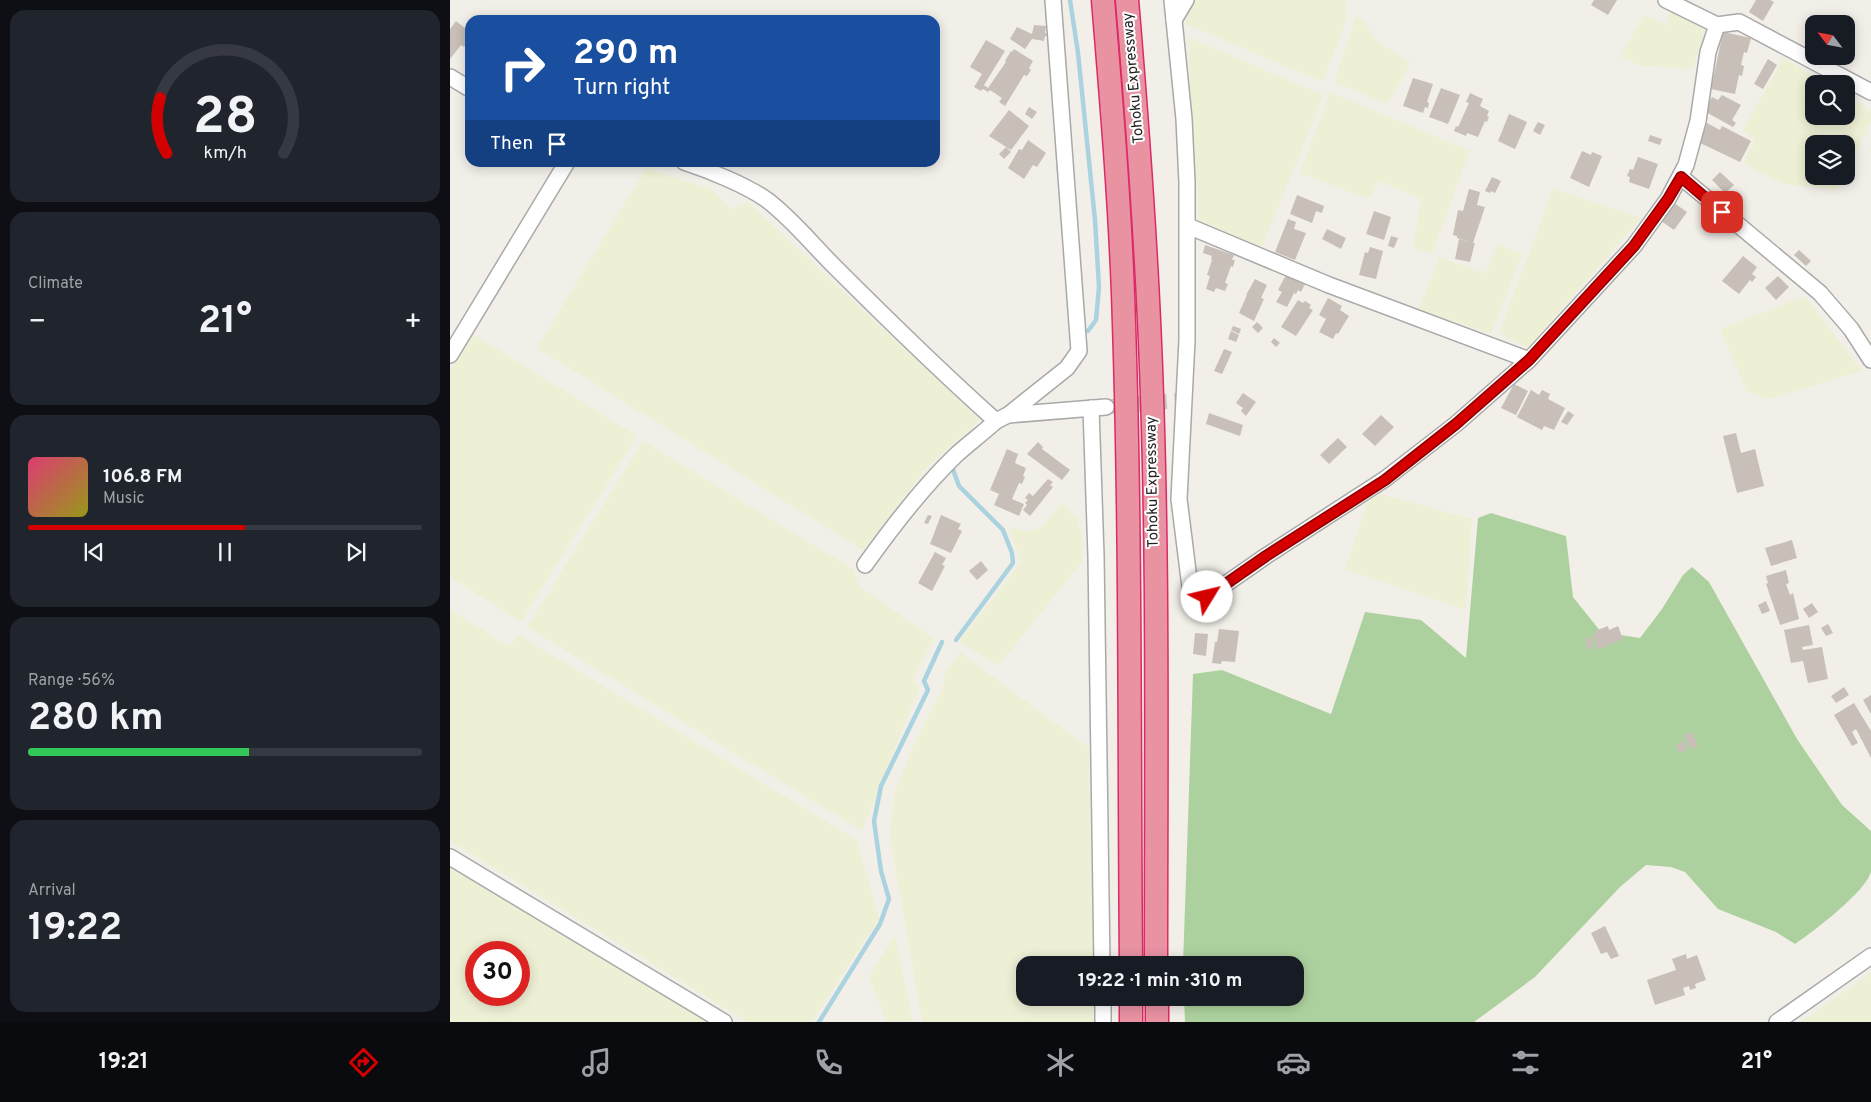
<!DOCTYPE html>
<html lang="en">
<head>
<meta charset="utf-8">
<style>
	:root { --surface:#171b24; --page:#20242c; --text:#f1f3f6; --muted:#9ea1a6; --line:#363941; --accent:#d40000 }
	body { margin:0; font-family:Overpass,sans-serif; background:var(--page); color:var(--text); height:100vh; display:flex; flex-direction:column; font-size:19px; white-space:nowrap }
	* { box-sizing:border-box; margin:0 }
	p { font-size:16px; color:var(--muted) }
	.icon { flex:none; width:28px; height:28px; fill:none; stroke:currentColor; stroke-width:2; stroke-linecap:round; stroke-linejoin:round }
	.map { position:relative; flex:1; overflow:hidden }
	.side { display:flex; flex-direction:column; gap:10px; padding:10px; background:#0d0f14; width:450px }
	.side>* { flex:none }
	.top-card { position:absolute; left:15px; top:15px; width:475px; height:152px; border-radius:15px; box-shadow:0 2px 12px #0003; background:#1a4fa0; color:#fff; overflow:hidden }
	.needle { width:32px; rotate:302deg }
	.fabs { position:absolute; left:1355px; top:15px; display:grid; gap:10px }
	.fabs a { display:grid; place-items:center; width:50px; height:50px; border-radius:10px; background:var(--surface); box-shadow:0 2px 12px #0003; font-size:25px }
	.speed { position:absolute; left:15px; top:941px; display:flex; gap:10px; font-size:25px; font-weight:700; text-align:center }
	.speed>* { display:grid; place-content:center; width:65px; height:65px; border-radius:50%; background:var(--surface); box-shadow:0 2px 12px #0003; line-height:1 }
	.speed .limit { border:8px solid #d22; background:#fff; color:#111 }
	.pin { position:absolute; display:grid; place-items:center; width:42px; height:42px; color:#fff; margin:-21px; border-radius:10px; box-shadow:0 2px 8px #0006 }
	.me { position:absolute; width:55px; margin:-28px; rotate:54deg; stroke-linejoin:round; filter:drop-shadow(0 0 4px #0008) }
	.turn { display:flex; align-items:center; gap:18px; height:105px; padding:0 25px; font-size:22px }
	.turn .icon { width:65px; height:65px; stroke-width:2.5 }
	.turn b { display:block; font-size:35px; line-height:42px }
	.then { display:flex; align-items:center; height:48px; padding:0 25px; background:#0003; gap:10px; font-size:19px }
	.big { font-size:38px; font-weight:700; line-height:1.1 }
	.side .tile { flex:1; display:flex; flex-direction:column; justify-content:center; gap:8px; min-width:0; padding:0 18px; border-radius:15px; background:var(--page) }
	.side .dial { align-items:center; gap:0 }
	.dial svg { height:130px; overflow:visible; fill:none; stroke:var(--line); stroke-width:7; stroke-linecap:round; text-anchor:middle }
	.dial text { fill:var(--text); stroke:none }
	.song { display:flex; align-items:center; gap:15px }
	.cover { width:60px; height:60px; border-radius:8px; background:linear-gradient(135deg,hsl(340 70% 55%),hsl(60 70% 35%)) }
	.played { height:5px; border-radius:2px; background:linear-gradient(90deg,var(--accent) 55%,var(--line) 55%) }
	.keys { display:flex; justify-content:space-around; direction:ltr }
	.heat { display:flex; justify-content:space-between; align-items:center; font-size:28px; direction:ltr }
	.charge { height:8px; border-radius:4px; background:linear-gradient(90deg,#34c759 56%,var(--line) 0) }
	.trip { position:absolute; left:566px; top:956px; width:288px; height:50px; border-radius:15px; background:var(--surface); box-shadow:0 2px 12px #0003; font-weight:700; line-height:50px; text-align:center }
	.menu { display:flex; height:80px; justify-content:space-around; align-items:center; background:#090b0e; color:var(--muted) }
	.menu .icon { width:35px; height:35px }
	.menu .on { color:var(--accent) }
	.menu b { font-size:22px; color:var(--text) }
	main { display:flex; flex:1; min-height:0 }
	.map>svg:first-child { display:block }
	.farmland { fill:#eef0d5; fill-rule:evenodd }
	.forest { fill:#add19e }
	.lines { fill:none; stroke-linecap:round; stroke-linejoin:round }
	.stream { stroke:#aad3df; stroke-width:4.5 }
	.building { fill:#c7bfb8 }
	.minor-tunnel { stroke:#c8c6c1; stroke-width:15; stroke-dasharray:15 8; stroke-linecap:butt }
	.minor-casing { stroke:#a9a9a9; stroke-width:18 }
	.highway-casing { stroke:#dc2a67; stroke-width:25 }
	.minor { stroke:#fff; stroke-width:15 }
	.highway { stroke:#e892a2; stroke-width:22 }
	.route-casing { stroke:#8a0000; stroke-width:12 }
	.route { stroke:#d40000; stroke-width:9 }
	.labels { text-anchor:middle; dominant-baseline:central; stroke-width:4; stroke-linejoin:round; paint-order:stroke }
	.street-label { font-size:15px; fill:#222; stroke:#fff }
</style>
</head>
<body>
<main>
<section class="side">
<div class="tile dial"><svg viewBox="0 0 100 80">
<path d="M14 69A42 42 0 1 1 86 69"/>
<path d="M14 69A42 42 0 0 1 10 35" stroke="#d40000"/>
<text x="50" y="56" font-size="32" font-weight="700">28</text>
<text x="50" y="72" font-size="11">km/h</text>
</svg></div>
<div class="tile"><p>Climate</p>
<div class="heat"><a>−</a><b class="big">21°</b><a>+</a></div>
</div>
<div class="tile">
<div class="song"><i class="cover"></i><div><b>106.8 FM</b><p>Music</p></div></div>
<div class="played"></div>
<div class="keys"><svg class="icon" aria-label="previous" viewBox="0 0 24 24"><path d="M18 5L8 12l10 7zM5 5v14"/></svg><svg class="icon" aria-label="pause" viewBox="0 0 24 24"><path d="M8 5v14M16 5v14"/></svg><svg class="icon" aria-label="next" viewBox="0 0 24 24"><path d="M6 5l10 7-10 7zM19 5v14"/></svg></div>
</div>
<div class="tile"><p>Range · 56%</p><b class="big">280 km</b><div class="charge"></div></div>
<div class="tile"><p>Arrival</p><b class="big">19:22</b></div>
</section>
<div class="map">
<svg width="1421" height="1022" viewBox="0 0 1421 1022">
	<rect width="100%" height="100%" fill="#f2efe9"/>
	<g class="farmland">
		<path d="M744,0h151l2,19 -24,63 -138,-58z"/>
		<path d="M1221,12l34,15 -12,42 -50,-3 -23,-9 24,-42 21,10z"/>
		<path d="M906,17l7,2 13,22 35,22 -24,41 -53,-22z"/>
		<path d="M737,37l137,58 -62,152 -63,-26z"/>
		<path d="M1334,58l42,26h-12v32h32v-20l25,15v11l-25,49v-27h-32v32h30l-8,15 -13,-3 -40,-4 -40,-21 12,-23 -13,-9z"/>
		<path d="M880,92l140,59 -38,103 -19,-7 8,-48 -42,-18 -11,18 -68,-26z"/>
		<path d="M196,168l65,21 21,21 16,-8 232,218 -51,45 -66,85 -326,-202z"/>
		<path d="M1103,189l88,29 -113,130 -29,-15z"/>
		<path d="M1048,245l24,9 -31,80 -72,-25 20,-52 46,16z"/>
		<path d="M1355,296l57,75 -92,28 -23,-7 -27,-63z"/>
		<path d="M23,334l164,102 -116,186 -71,-45v-206z"/>
		<path d="M193,441l210,128 6,17 75,53 -21,40 6,9 -57,143 -335,-204z"/>
		<path d="M930,494l92,25 -6,91 -121,-41 23,-68z"/>
		<path d="M611,503l16,15 6,22 -1,22 -84,104 -39,-24 62,-80 -11,-30 3,-5 13,5 16,-5z"/>
		<path d="M0,609l58,37 11,-11 338,205 22,79 -67,103h-64l-298,-181z"/>
		<path d="M510,652l129,96 4,217h-68v33h68l1,24h-172l-32,-185 4,-44 20,-49 29,-57 2,-14z"/>
		<path d="M0,862l259,160h-259zM26,952h43v43h-43z"/>
		<path d="M445,935l18,86 -27,1 -17,-46z"/>
		<path d="M1421,973v49h-70z"/>
	</g>
	<path class="forest" d="M1041,513l75,23 7,61 28,35 39,6 22,-29 21,-34 9,-8 17,15 88,157 45,66 29,26c0,13 0,28 0,40 -3,19 -59,62 -76,73l-19,-12 -58,-23 -33,-37 -14,-5 -25,-2 -26,22 -85,90 -61,45h-289l-1,-24h111v-33h-112l10,-291 29,-4 109,44 34,-102 56,8 45,38 12,-140z"/>
	<g class="lines">
		<g class="stream">
			<path d="M620,0l8,53 17,167 4,67 -3,33 -8,11"/>
			<path d="M501,464l8,22 44,44 9,23 1,10 -57,77"/>
			<path d="M369,1022l61,-98 9,-25 -8,-28 -7,-50 7,-35 47,-96 -4,-9 18,-39"/>
		</g>
	</g>
	<g class="building">
		<path d="M1144,0h23l-9,15 -17,-10z"/>
		<path d="M1306,0h14l4,2 -11,19 -14,-9z"/>
		<path d="M6,21l14,11v8l-6,7 -3,-2 -11,14v-30z"/>
		<path d="M584,25l12,1 -1,7 2,1v2h-2l-1,5 -12,-2 -7,10 -15,-10 7,-12 15,7z"/>
		<path d="M1273,32l28,6 -4,15 -3,-1 -3,13 3,1 -2,10 -3,-1 -4,19 -24,-5z"/>
		<path d="M536,40l19,11 -21,34 4,3 18,-26 -1,-1 6,-10 1,1 2,-3 19,12 -4,7 2,2 -4,6 -3,-1 -19,31 -6,-4 3,-4 -12,-8 -2,2 -5,-3 -2,2 -7,-4 8,-13 -12,-7z"/>
		<path d="M1318,59l9,6 -14,24 -9,-5z"/>
		<path d="M963,78l20,6 -6,18 2,1 -1,5 -3,-1 -2,6 -20,-7z"/>
		<path d="M991,88l19,7 -12,29 -19,-7z"/>
		<path d="M1020,93l13,6 -3,7 9,5 -2,5 2,1 -2,5 -2,-1 -7,16 -11,-4 -1,3 -12,-5 2,-5 2,1 11,-24 -3,-1z"/>
		<path d="M1272,95l19,10 -9,15 4,3 -3,4 -29,-16 8,-14 6,3z"/>
		<path d="M579,107l8,5 -5,7 -7,-5z"/>
		<path d="M559,110l20,16 -18,24 -22,-14z"/>
		<path d="M1059,114l18,8 -12,27 -17,-8z"/>
		<path d="M1088,122l7,3 -5,10 -7,-4z"/>
		<path d="M1257,123l13,7 2,-4 29,15 -11,21 -42,-20z"/>
		<path d="M1200,135l12,4 -2,6 -12,-4z"/>
		<path d="M578,140l18,13 -9,14 -4,-2 -9,14 -16,-11 11,-19 3,1z"/>
		<path d="M556,147l5,5 -7,7 -5,-5z"/>
		<path d="M1132,151l9,4 1,-3 10,4 -13,31 -19,-9z"/>
		<path d="M1188,157l20,7 -9,25 -20,-7 1,-5 -3,-1 3,-7 3,1z"/>
		<path d="M1270,172l14,13 -9,8 -13,-13z"/>
		<path d="M1042,177l9,4 -6,12 -4,-2 -1,2 -5,-2z"/>
		<path d="M1019,189l11,3 -3,13 8,2 -12,36h2l-5,19 -15,-3 4,-20 12,3 -14,-4v-2l-4,-1 5,-25 5,1z"/>
		<path d="M847,195l27,11 -2,7 -6,-2 -4,12 -22,-9z"/>
		<path d="M1224,203l13,9 -13,18 -13,-9z"/>
		<path d="M924,211l17,6 -7,23 -18,-6z"/>
		<path d="M838,219l8,3 -2,7 12,4 -11,27 -20,-8z"/>
		<path d="M877,229l19,9 -5,11 -19,-10z"/>
		<path d="M941,236l7,2 -4,10 -6,-2z"/>
		<path d="M755,245l29,10 -2,5h3l-2,7 -2,-1 -6,17 3,1 -3,7 -9,-3 -2,4 -8,-3 4,-13 -3,-1 5,-15 -1,-1 1,-3 -9,-3z"/>
		<path d="M920,247l13,4 -7,28 -17,-4 6,-23 3,1z"/>
		<path d="M1349,250l12,11 -5,5 -12,-11z"/>
		<path d="M1293,256l14,11 -5,7 4,3 -4,5 -2,-2 -11,14 -17,-13z"/>
		<path d="M836,275l10,5 1,-1 8,5 -4,8 -3,-2 -2,4 -2,-1 -7,14 -11,-5 6,-10 -4,-2z"/>
		<path d="M1328,276l11,11 -13,13 -11,-12z"/>
		<path d="M805,279l12,6 -6,13 3,1 -10,22 -15,-8 8,-18h-1z"/>
		<path d="M878,298l14,8 -2,4 9,6 -11,18 -2,-1 -3,6 -14,-7 7,-13 -7,-4z"/>
		<path d="M848,300l5,3 2,-2 6,4 -2,3 4,2 -17,26 -15,-9z"/>
		<path d="M807,322l6,6 -5,5 -6,-6z"/>
		<path d="M783,326l8,3 -2,5 -8,-4z"/>
		<path d="M781,331l8,4 -3,7 -8,-3z"/>
		<path d="M824,338l6,5 -4,4 -5,-5z"/>
		<path d="M774,349l8,3 -10,22 -8,-3z"/>
		<path d="M1064,384l14,7 -12,24 -15,-7z"/>
		<path d="M1081,390l8,5 3,-5 8,4 -2,5 17,9 -11,22 -10,-4 -2,4 -25,-13z"/>
		<path d="M793,393l13,9 -10,14 -5,-5 2,-3 -7,-5z"/>
		<path d="M1118,411l6,4 -7,10 -6,-3z"/>
		<path d="M759,413l34,12 -3,11 -34,-12z"/>
		<path d="M931,415l13,12 -19,19 -13,-12z"/>
		<path d="M1286,433l5,20 14,-4 9,37 -27,7 -14,-57z"/>
		<path d="M888,438l9,9 -18,17 -9,-9z"/>
		<path d="M588,442l5,5 -1,2 28,21 -8,10 -35,-26z"/>
		<path d="M557,449l11,5 -3,9 11,5 -3,8 2,1 -3,7 -3,-1 -7,16 12,5 -5,12 -25,-11 5,-11 -9,-4z"/>
		<path d="M598,479l5,3 -3,3 3,2 -23,29 -7,-6 4,-5 -2,-2 3,-3 -3,-2 4,-5 4,3z"/>
		<path d="M478,515l4,1 -4,8 -4,-1z"/>
		<path d="M491,515l20,9 -3,5 4,2 -11,22 -21,-9z"/>
		<path d="M1342,540l5,18 -26,8 -6,-18z"/>
		<path d="M485,552l11,6 -4,7 3,1 -13,25 -14,-8z"/>
		<path d="M531,561l7,9 -11,10 -8,-9z"/>
		<path d="M1336,570l3,13 -3,1 4,11 3,-2 6,26 -19,6 -14,-41 2,-1 -2,-7z"/>
		<path d="M1316,601l4,10 -8,3 -4,-9z"/>
		<path d="M1362,603l6,9 -9,6 -6,-9z"/>
		<path d="M1378,624l5,9 -7,3 -5,-8z"/>
		<path d="M1359,625l4,20 -11,2 1,3 19,-3 6,32 -20,4 -5,-22 -12,2 -7,-33z"/>
		<path d="M1158,626l1,4 9,-4 5,13 -25,11 -6,-15 4,-2 -1,-2z"/>
		<path d="M769,629l20,2 -4,31 -13,-1 -1,3 -9,-1 3,-21h2z"/>
		<path d="M745,633l13,1 -2,22 -13,-2z"/>
		<path d="M1141,637l2,11 -6,1 -1,-11z"/>
		<path d="M1394,687l5,8 -13,8 -5,-7z"/>
		<path d="M1421,695v19l-8,-14z"/>
		<path d="M1404,703l17,28v27l-15,-29 -4,3 6,11 -6,3 -18,-31z"/>
		<path d="M1242,732l6,14 -8,3 -6,-14z"/>
		<path d="M1234,741l3,9 -8,3 -3,-9z"/>
		<path d="M1155,926l14,30 -8,3 -4,-7 -6,2 -10,-21z"/>
		<path d="M1236,954l1,5 10,-4 9,25 -11,4 1,4 -6,2 -1,-4 -6,2 2,7 -30,10 -8,-25 29,-10 -4,-11z"/>
	</g>
	<g class="lines">
		<path class="minor-tunnel" d="M656,407l77,-7"/>
		<defs>
			<g id="minor">
				<path d="M722,0l12,119 3,63v158l-8,159 11,88 17,10 59,-41 119,-77 71,-55 73,-64 105,-114 34,-47 18,-34 12,-44 10,-69 9,-27"/>
				<path d="M1216,0l51,25 22,-3 132,70"/>
				<path d="M724,20l12,-20"/>
				<path d="M0,77l20,12"/>
				<path d="M234,162c24,8 62,23 83,38 25,19 45,44 67,66 53,53 106,105 162,155l12,-6 98,-8"/>
				<path d="M1231,177l139,116 31,36 20,31"/>
				<path d="M738,226l141,59 200,75"/>
				<path d="M0,355l117,-193"/>
				<path d="M641,408l5,148 6,409"/>
				<path d="M558,415l59,-47 12,-17 -26,-351"/>
				<path d="M415,565c27,-38 56,-76 90,-109 13,-12 28,-23 41,-35"/>
				<path d="M0,857l274,165"/>
				<path d="M653,998v24"/>
				<path d="M1327,1022l94,-66"/>
			</g>
			<g id="highway">
				<path d="M653,0c9,108 18,216 21,324 7,214 5,427 7,641"/>
				<path d="M677,0c9,106 17,213 22,320 10,214 7,430 7,645"/>
				<path d="M681,998v24"/>
				<path d="M707,998v24"/>
			</g>
		</defs>
		<use href="#minor" class="minor-casing"/>
		<use href="#highway" class="highway-casing"/>
		<use href="#minor" class="minor"/>
		<use href="#highway" class="highway"/>
	</g>
	<g class="lines">
		<defs>
			<path id="route" d="M757,597l59,-41 119,-76 71,-56 73,-64 105,-114 34,-47 13,-22 41,35"/>
		</defs>
		<use href="#route" class="route-casing"/>
		<use href="#route" class="route"/>
	</g>
	<g class="labels">
		<g class="street-label">
			<text transform="translate(684 78) rotate(-95)">Tohoku Expressway</text>
			<text transform="translate(703 482) rotate(-91)">Tohoku Expressway</text>
		</g>
	</g>
</svg>
<div class="fabs">
<a><svg class="needle" viewBox="-14 -14 28 28"><path d="M0-13l5 13h-10z" fill="#e53935"/><path d="M0 13l5-13h-10z" fill="#9ea1a6"/></svg></a>
<a><svg class="icon" aria-label="search" viewBox="0 0 24 24"><circle cx="10" cy="10" r="6"/><path d="M15 15l6 6"/></svg></a>
<a><svg class="icon" aria-label="layers" viewBox="0 0 24 24"><path d="M12 4l9 5-9 5-9-5zM3 14l9 5 9-5"/></svg></a>
</div>
<div class="speed"><div class="limit">30</div></div>
<div class="pin" style="left:1272px;top:212px;background:#d93025"><svg class="icon" aria-label="arrive" viewBox="0 0 24 24"><path d="M6 21V4h12l-3 4 3 4H6"/></svg></div>
<svg class="me" style="left:757px;top:597px" viewBox="-20 -20 40 40"><circle r="19" fill="#fff"/><path d="M0-13L10 11 0 6-10 11z" fill="#d40000"/></svg>
<div class="trip">19:22 · 1 min · 310 m</div>
<div class="top-card">
<div class="turn"><svg class="icon" aria-label="right" viewBox="0 0 24 24"><path d="M7 20v-9h11M14 6l5 5-5 5"/></svg><div><b>290 m</b>Turn right</div></div>
<div class="then">Then<svg class="icon" aria-label="arrive" viewBox="0 0 24 24"><path d="M6 21V4h12l-3 4 3 4H6"/></svg></div>
</div>
</div>
</main>
<nav class="menu">
<b>19:21</b>
<svg class="icon on" aria-label="directions" viewBox="0 0 24 24"><path d="M12 3l9 9-9 9-9-9zM9 14v-3h6M13 9l2 2-2 2"/></svg>
<svg class="icon" aria-label="music" viewBox="0 0 24 24"><path d="M9 18V5l10-2v13"/><circle cx="6" cy="18" r="3"/><circle cx="16" cy="16" r="3"/></svg>
<svg class="icon" aria-label="phone" viewBox="0 0 24 24"><path d="M5 4h4l2 5-3 2q2 4 5 5l2-3 5 2v4C11 20 4 13 5 4z"/></svg>
<svg class="icon" aria-label="climate" viewBox="0 0 24 24"><path d="M12 3v18M4 7l16 10M4 17L20 7"/></svg>
<svg class="icon" aria-label="car" viewBox="0 0 24 24"><path d="M5 17H2v-5l4-1 3-4h7l3 4 3 1v5h-3M9 17h6M6 11h13"/><circle cx="7" cy="17" r="2"/><circle cx="17" cy="17" r="2"/></svg>
<svg class="icon" aria-label="filters" viewBox="0 0 24 24"><path d="M4 7h16M4 17h16"/><circle cx="9" cy="7" r="2"/><circle cx="15" cy="17" r="2"/></svg>
<b>21°</b>
</nav>
</body>
</html>
